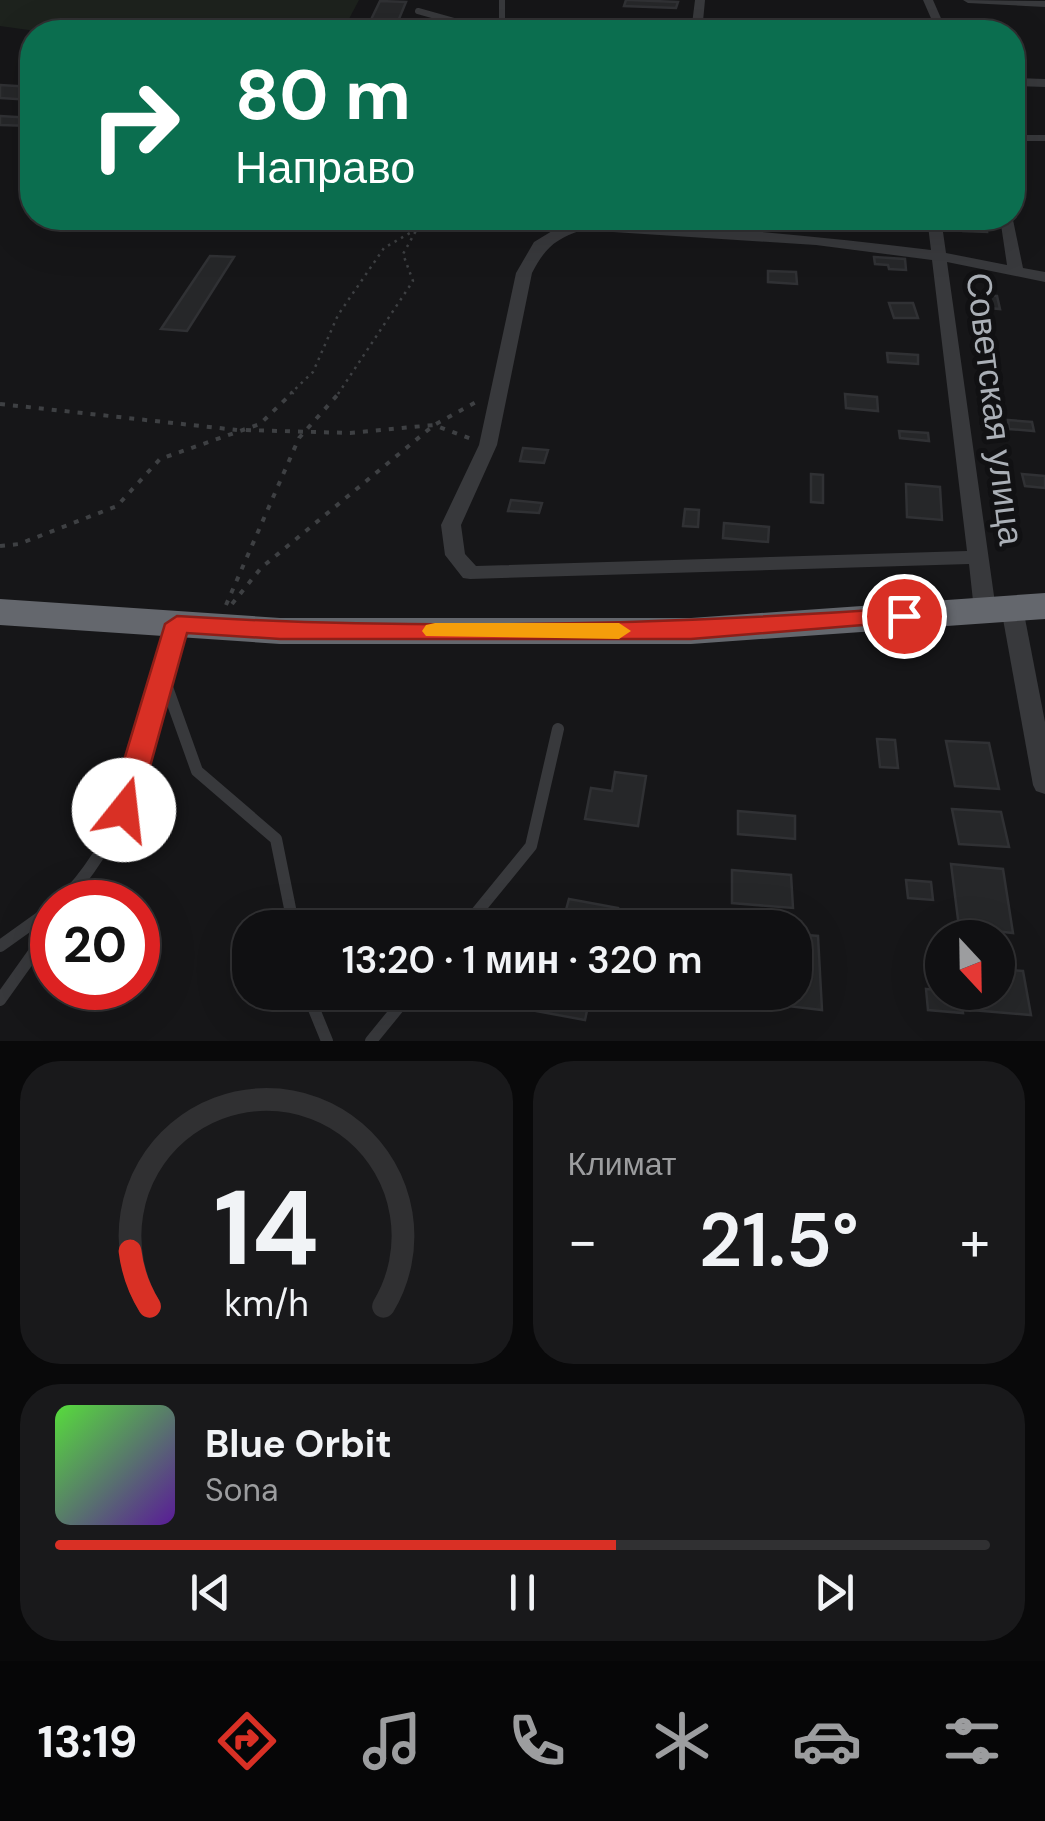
<!DOCTYPE html>
<html lang="ru">
<head>
<meta charset="utf-8">
<style>
	:root { --surface:#101012; --page:#19191b; --text:#f1f3f6; --muted:#9c9d9f; --line:#303032; --accent:#d93025 }
	body { margin:0; font-family:"DM Sans",sans-serif; background:var(--page); color:var(--text); height:100vh; display:flex; flex-direction:column; font-size:38px; white-space:nowrap }
	* { box-sizing:border-box; margin:0 }
	p { font-size:32px; color:var(--muted) }
	.icon { flex:none; width:55px; height:55px; fill:none; stroke:currentColor; stroke-width:2; stroke-linecap:round; stroke-linejoin:round }
	.map { position:relative; height:1041px; overflow:hidden }
	.details { display:flex; flex-direction:column; gap:20px; padding:20px; background:#09090a; flex:1 }
	.details>* { flex:none }
	.hud { position:absolute; left:20px; top:20px; width:1005px; height:210px; border-radius:40px; box-shadow:0 10px 40px #0002,0 0 0 2px var(--line); background:#0b6e4f; color:#fff; overflow:hidden }
	.needle { width:65px; rotate:158deg }
	.buttons { position:absolute; left:925px; top:920px; display:grid; gap:20px }
	.buttons a { display:grid; place-items:center; width:90px; height:90px; border-radius:50%; background:var(--surface); box-shadow:0 10px 40px #0002,0 0 0 2px var(--line); font-size:50px }
	.speed { position:absolute; left:30px; top:880px; display:flex; gap:20px; font-size:50px; font-weight:700; text-align:center }
	.speed>* { display:grid; place-content:center; width:130px; height:130px; border-radius:50%; background:var(--surface); box-shadow:0 10px 40px #0002,0 0 0 2px var(--line); line-height:1 }
	.speed .limit { border:15px solid #d22; background:#fff; color:#111 }
	.pin { position:absolute; display:grid; place-items:center; width:85px; height:85px; color:#fff; margin:-42px; border:5px solid #fff; border-radius:50%; box-shadow:0 2px 10px #0007 }
	.me { position:absolute; width:110px; margin:-55px; rotate:16deg; stroke-linejoin:round; filter:drop-shadow(0 0 8px #0008) }
	.turn { display:flex; align-items:center; gap:35px; height:210px; padding:0 50px; font-size:45px }
	.turn .icon { width:130px; height:130px; stroke-width:2.5 }
	.turn b { display:block; font-size:70px; line-height:85px }
	.big { font-size:75px; font-weight:600; line-height:1.1 }
	.details .card { flex:1; display:flex; flex-direction:column; justify-content:center; gap:15px; min-width:0; padding:0 35px; border-radius:40px; background:var(--page) }
	.details .dial { align-items:center; gap:0 }
	.dial svg { height:260px; overflow:visible; fill:none; stroke:var(--line); stroke-width:7; stroke-linecap:round; text-anchor:middle }
	.dial text { fill:var(--text); stroke:none }
	.song { display:flex; align-items:center; gap:30px }
	.cover { width:120px; height:120px; border-radius:15px; background:linear-gradient(135deg,hsl(110 70% 55%),hsl(270 70% 35%)) }
	.played { height:10px; border-radius:5px; background:linear-gradient(90deg,var(--accent) 60%,var(--line) 60%) }
	.keys { display:flex; justify-content:space-around; direction:ltr }
	.heat { display:flex; justify-content:space-between; align-items:center; font-size:55px; direction:ltr }
	.details .tiles { flex:1; display:grid; gap:20px; grid-template-columns:1fr 1fr }
	.card:last-child { grid-column:span 2 }
	.trip { position:absolute; left:232px; top:910px; width:580px; height:100px; border-radius:40px; background:var(--surface); box-shadow:0 10px 40px #0002,0 0 0 2px var(--line); font-weight:600; line-height:100px; text-align:center }
	.tab-bar { display:flex; height:160px; justify-content:space-around; align-items:center; background:#060607; color:var(--muted) }
	.tab-bar .icon { width:70px; height:70px }
	.tab-bar .active { color:var(--accent) }
	.tab-bar b { font-size:45px; color:var(--text) }
	.map>svg:first-child { display:block }
	.green { fill:#1d221d }
	.building { fill:#262729; stroke:#303134; stroke-width:2.5 }
	.lines { fill:none; stroke-linecap:round; stroke-linejoin:round }
	.path-far1 { stroke:#3e4043; stroke-width:2.5; stroke-dasharray:2.5 5; stroke-linecap:butt }
	.path { stroke:#3e4043; stroke-width:4; stroke-dasharray:5 8; stroke-linecap:butt }
	.lane-far2 { stroke:#38393c; stroke-width:6 }
	.lane-far1 { stroke:#38393c; stroke-width:10 }
	.lane { stroke:#38393c; stroke-width:12 }
	.street { fill:#38393c; fill-rule:evenodd }
	.highway { fill:#64676d; fill-rule:evenodd }
	.route { fill:#d93025; stroke:#8d1f18; stroke-width:2.5 }
	.slow { fill:#f59e0b }
	.labels { text-anchor:middle; dominant-baseline:central; stroke-width:10; stroke-linejoin:round; paint-order:stroke }
	.street-label { font-size:35px; fill:#aaafb6; stroke:#111113 }
</style>
</head>
<body>
<div class="map">
<svg width="1045" height="1041" viewBox="0 0 1045 1041">
	<rect width="100%" height="100%" fill="#161618"/>
	<path class="green" d="M0,0h359l-17,32h-299l-43,-6z"/>
	<g class="building">
		<path d="M626,0h4l48,2 -2,6 -52,-2z"/>
		<path d="M380,1l26,1 -12,29 -28,-1z"/>
		<path d="M0,85l32,2v13l-32,-2z"/>
		<path d="M0,116l32,2v8l-32,-1z"/>
		<path d="M221,218h38l-8,12 -37,-2z"/>
		<path d="M288,218h38l-8,12 -36,-3z"/>
		<path d="M961,218l23,2 3,12 -24,-1z"/>
		<path d="M210,256l24,1 -47,74 -26,-2z"/>
		<path d="M874,257l31,2 1,11 -17,-1 -1,-4 -13,-1z"/>
		<path d="M768,271l28,1 1,12 -29,-2z"/>
		<path d="M976,295l21,1 3,13 -22,-2z"/>
		<path d="M889,303h24l5,15h-24z"/>
		<path d="M887,353l31,2v9l-30,-2z"/>
		<path d="M845,394l32,3 1,14 -32,-3z"/>
		<path d="M1008,420l24,2 2,9 -25,-2z"/>
		<path d="M899,431l29,2 1,8 -29,-3z"/>
		<path d="M523,448l25,2 -4,13 -24,-2z"/>
		<path d="M811,474l12,1v28l-12,-1z"/>
		<path d="M1022,474l23,2v12l-20,-2z"/>
		<path d="M906,484l34,3 2,33 -35,-3z"/>
		<path d="M511,500l31,3 -3,10 -31,-2z"/>
		<path d="M685,509l14,1 -1,17 -15,-1z"/>
		<path d="M724,523l45,4 -1,15 -45,-4z"/>
		<path d="M877,739l18,1 3,28 -18,-1z"/>
		<path d="M946,741l43,2 10,46 -44,-3z"/>
		<path d="M615,772l31,4 -8,50 -53,-7 6,-31 21,3z"/>
		<path d="M952,809l49,3 8,35 -50,-3z"/>
		<path d="M738,811l57,5v23l-57,-5z"/>
		<path d="M951,864l52,5 10,64 -54,-6z"/>
		<path d="M732,870l59,5 2,33 -61,-5z"/>
		<path d="M906,880l25,2 2,18 -25,-2z"/>
		<path d="M569,899l49,9 -4,20h-53z"/>
		<path d="M795,934l23,2 4,74 -35,-4v-14h8z"/>
		<path d="M998,969l25,2 8,44 -59,-5 -3,-18h29z"/>
		<path d="M926,989l34,3 3,21 -35,-3z"/>
		<path d="M541,992h50l-6,28 -49,-9z"/>
	</g>
	<g class="lines">
		<g class="path-far1">
			<path d="M290,394l23,-22 25,-57 46,-67 33,-19"/>
			<path d="M338,394l75,-113 -10,-27 14,-25 29,-10"/>
		</g>
		<g class="path">
			<path d="M0,404l237,26"/>
			<path d="M246,430l104,3 84,-8 40,15"/>
			<path d="M0,546l19,-2 98,-38 43,-47 100,-35 33,-32"/>
			<path d="M232,604l29,-36 173,-143 44,-24"/>
			<path d="M226,605l73,-167 41,-46"/>
		</g>
		<g class="lane-far2">
			<path d="M502,0v32"/>
			<path d="M418,11l75,21"/>
			<path d="M810,27v5"/>
			<path d="M1012,138h33"/>
		</g>
		<path class="lane-far1" d="M163,678l14,-53"/>
		<g class="lane">
			<path d="M163,676l34,95 79,68 18,89"/>
			<path d="M61,902c61,-59 82,-146 102,-226"/>
			<path d="M464,928l67,-82 27,-117"/>
			<path d="M0,946l52,-37"/>
			<path d="M307,992l20,49"/>
			<path d="M0,1000l52,-73"/>
			<path d="M371,1041l40,-49"/>
		</g>
		<g class="street">
			<path d="M695,0h10l-3,32h-11z"/>
			<path d="M923,0h10l14,32h-10z"/>
			<path d="M963,0l82,1v6l-77,-4z"/>
			<path d="M1012,78l33,1v8l-33,-1z"/>
			<path d="M1012,215l11,53 22,4v10l-98,-20 49,348 -3,5 -8,2 -11,-7 -5,-46 -499,15 -7,-1 -18,-23 -4,-30 38,-80 37,-172 18,-31 23,-14 -97,-6 -7,-4c159,0 320,12 478,32l-4,-32h14l5,35 61,12 -7,-47zM582,230l234,15 116,15 35,291 -491,15 -11,-12 -4,-29 36,-80 35,-172c13,-25 23,-34 50,-43z"/>
			<path d="M1012,601l11,7 22,114v72l-9,-3 -3,-6 -32,-177z"/>
		</g>
		<path class="highway" d="M1045,593v26l-354,25h-411l-280,-19v-26l280,19h411z"/>
	</g>
	<path class="route" d="M904,608l12,8 -4,5 -221,18h-411l-93,-6 -49,177 -4,7 -10,3 -11,-3 -4,-7 56,-186 12,-8c242,15 485,9 727,-8z"/>
	<path class="slow" d="M435,623h184l12,8 -12,8 -193,-3 -4,-5 4,-6z"/>
	<g class="labels">
		<g class="street-label">
			<text transform="translate(995 409) rotate(83)">Советская улица</text>
		</g>
	</g>
</svg>
<div class="buttons">
<a><svg class="needle" viewBox="-14 -14 28 28"><path d="M0-13l5 13h-10z" fill="#e53935"/><path d="M0 13l5-13h-10z" fill="#9c9d9f"/></svg></a>
</div>
<div class="speed"><div class="limit">20</div></div>
<div class="pin" style="left:904px;top:616px;background:#d93025"><svg class="icon" aria-label="arrive" viewBox="0 0 24 24"><path d="M6 21V4h12l-3 4 3 4H6"/></svg></div>
<svg class="me" style="left:124px;top:810px" viewBox="-20 -20 40 40"><circle r="19" fill="#fff"/><path d="M0-13L10 11 0 6-10 11z" fill="#d93025"/></svg>
<div class="trip">13:20 · 1 мин · 320 m</div>
<div class="hud">
<div class="turn"><svg class="icon" aria-label="right" viewBox="0 0 24 24"><path d="M7 20v-9h11M14 6l5 5-5 5"/></svg><div><b>80 m</b>Направо</div></div>
</div>
</div>
<section class="details">
<div class="tiles">
<div class="card dial"><svg viewBox="0 0 100 80">
<path d="M14 69A42 42 0 1 1 86 69"/>
<path d="M14 69A42 42 0 0 1 8 52" stroke="#d93025"/>
<text x="50" y="56" font-size="32" font-weight="700">14</text>
<text x="50" y="72" font-size="11">km/h</text>
</svg></div>
<div class="card"><p>Климат</p>
<div class="heat"><a>−</a><b class="big">21.5°</b><a>+</a></div>
</div>
<div class="card">
<div class="song"><i class="cover"></i><div><b>Blue Orbit</b><p>Sona</p></div></div>
<div class="played"></div>
<div class="keys"><svg class="icon" aria-label="previous" viewBox="0 0 24 24"><path d="M18 5L8 12l10 7zM5 5v14"/></svg><svg class="icon" aria-label="pause" viewBox="0 0 24 24"><path d="M8 5v14M16 5v14"/></svg><svg class="icon" aria-label="next" viewBox="0 0 24 24"><path d="M6 5l10 7-10 7zM19 5v14"/></svg></div>
</div>
</div>
</section>
<nav class="tab-bar">
<b>13:19</b>
<svg class="icon active" aria-label="directions" viewBox="0 0 24 24"><path d="M12 3l9 9-9 9-9-9zM9 14v-3h6M13 9l2 2-2 2"/></svg>
<svg class="icon" aria-label="music" viewBox="0 0 24 24"><path d="M9 18V5l10-2v13"/><circle cx="6" cy="18" r="3"/><circle cx="16" cy="16" r="3"/></svg>
<svg class="icon" aria-label="phone" viewBox="0 0 24 24"><path d="M5 4h4l2 5-3 2q2 4 5 5l2-3 5 2v4C11 20 4 13 5 4z"/></svg>
<svg class="icon" aria-label="climate" viewBox="0 0 24 24"><path d="M12 3v18M4 7l16 10M4 17L20 7"/></svg>
<svg class="icon" aria-label="car" viewBox="0 0 24 24"><path d="M5 17H2v-5l4-1 3-4h7l3 4 3 1v5h-3M9 17h6M6 11h13"/><circle cx="7" cy="17" r="2"/><circle cx="17" cy="17" r="2"/></svg>
<svg class="icon" aria-label="filters" viewBox="0 0 24 24"><path d="M4 7h16M4 17h16"/><circle cx="9" cy="7" r="2"/><circle cx="15" cy="17" r="2"/></svg>
</nav>
</body>
</html>
